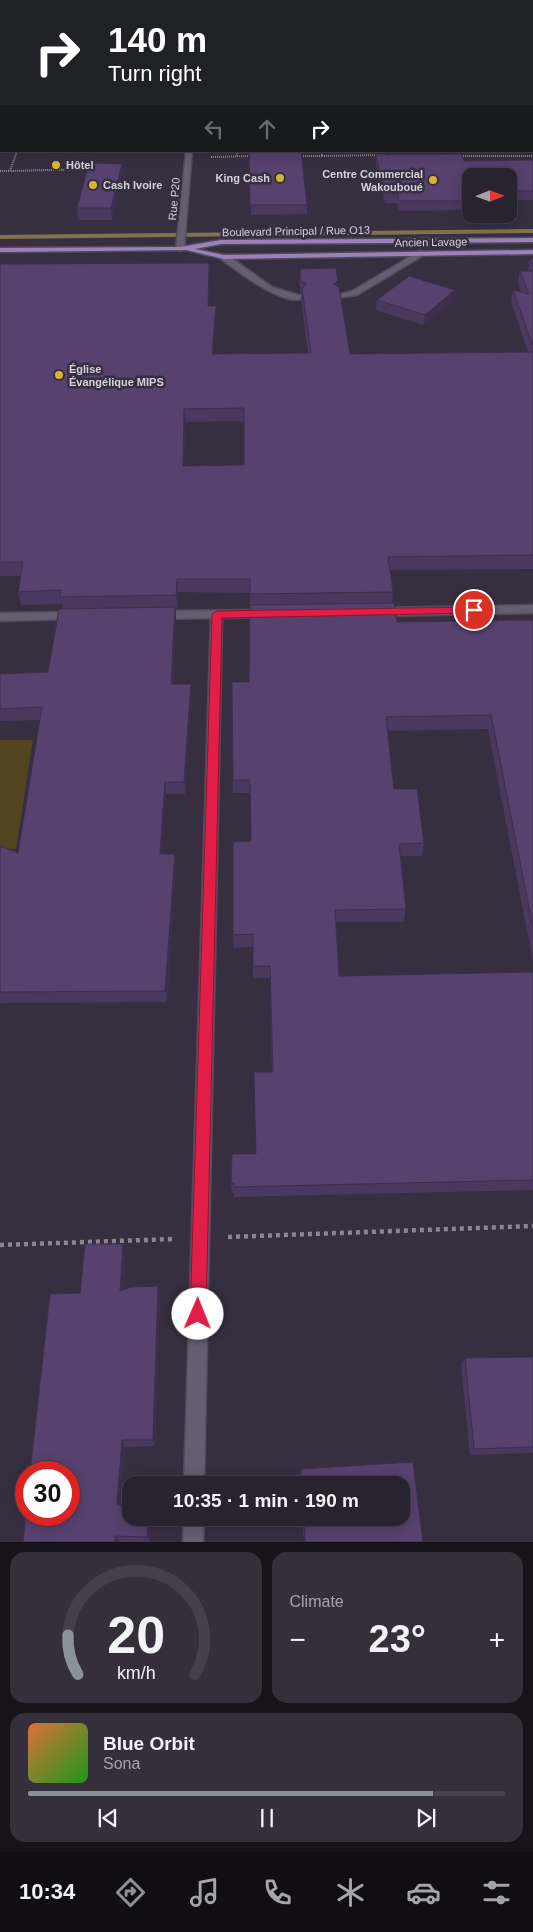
<!DOCTYPE html>
<html lang="en">
<head>
<meta charset="utf-8">
<style>
	:root { --surface:#292330; --page:#352f3c; --text:#f1f3f6; --muted:#a5a4ab; --line:#45404c; --accent:#8c9099 }
	body { margin:0; font-family:Helvetica,sans-serif; background:var(--page); color:var(--text); height:100vh; display:flex; flex-direction:column; font-size:19px; white-space:nowrap }
	* { box-sizing:border-box; margin:0 }
	p { font-size:16px; color:var(--muted) }
	.icon { flex:none; width:28px; height:28px; fill:none; stroke:currentColor; stroke-width:2; stroke-linecap:round; stroke-linejoin:round }
	.map { position:relative; height:1542px; overflow:hidden }
	.details { display:flex; flex-direction:column; gap:10px; padding:10px; background:#17131a; flex:1 }
	.details>* { flex:none }
	.guide { position:absolute; left:0px; top:0px; width:534px; height:152px; box-shadow:0 2px 12px #0003,0 0 0 1px var(--line); background:#202124; color:#fff; overflow:hidden }
	.needle { width:32px; rotate:89deg }
	.tools { position:absolute; left:462px; top:168px; display:grid; gap:10px }
	.tools a { display:grid; place-items:center; width:55px; height:55px; border-radius:10px; background:var(--surface); box-shadow:0 2px 12px #0003,0 0 0 1px var(--line); font-size:25px }
	.speed { position:absolute; left:15px; top:1461px; display:flex; gap:10px; font-size:25px; font-weight:700; text-align:center }
	.speed>* { display:grid; place-content:center; width:65px; height:65px; border-radius:50%; background:var(--surface); box-shadow:0 2px 12px #0003,0 0 0 1px var(--line); line-height:1 }
	.speed .limit { border:8px solid #d22; background:#fff; color:#111 }
	.pin { position:absolute; display:grid; place-items:center; width:42px; height:42px; color:#fff; margin:-21px; border:2px solid #fff; border-radius:50%; box-shadow:0 1px 5px #0007 }
	.me { position:absolute; width:55px; margin:-28px; rotate:1deg; stroke-linejoin:round; filter:drop-shadow(0 0 4px #0008) }
	.turn { display:flex; align-items:center; gap:18px; height:105px; padding:0 25px; font-size:22px }
	.turn .icon { width:65px; height:65px; stroke-width:2.5 }
	.turn b { display:block; font-size:35px; line-height:42px }
	.lanes { display:flex; align-items:center; height:48px; padding:0 25px; background:#0003; justify-content:center; gap:25px; direction:ltr }
	.lanes .off { opacity:.35 }
	.big { font-size:38px; font-weight:600; line-height:1.1 }
	.details .widget { flex:1; display:flex; flex-direction:column; justify-content:center; gap:8px; min-width:0; padding:0 18px; border-radius:15px; background:var(--page) }
	.details .dial { align-items:center; gap:0 }
	.dial svg { height:130px; overflow:visible; fill:none; stroke:var(--line); stroke-width:7; stroke-linecap:round; text-anchor:middle }
	.dial text { fill:var(--text); stroke:none }
	.song { display:flex; align-items:center; gap:15px }
	.cover { width:60px; height:60px; border-radius:8px; background:linear-gradient(135deg,hsl(20 70% 55%),hsl(120 70% 35%)) }
	.played { height:5px; border-radius:2px; background:linear-gradient(90deg,var(--accent) 85%,var(--line) 85%) }
	.keys { display:flex; justify-content:space-around; direction:ltr }
	.heat { display:flex; justify-content:space-between; align-items:center; font-size:28px; direction:ltr }
	.details .tiles { flex:1; display:grid; gap:10px; grid-template-columns:1fr 1fr }
	.widget:last-child { grid-column:span 2 }
	.trip { position:absolute; left:122px; top:1476px; width:288px; height:50px; border-radius:15px; background:var(--surface); box-shadow:0 2px 12px #0003,0 0 0 1px var(--line); font-weight:600; line-height:50px; text-align:center }
	.menu { display:flex; height:80px; justify-content:space-around; align-items:center; background:#100e13; color:var(--muted) }
	.menu .icon { width:35px; height:35px }
	.menu .current { color:var(--accent) }
	.menu b { font-size:22px; color:var(--text) }
	.map>svg:first-child { display:block }
	.green { fill:#52441e }
	.lines { fill:none; stroke-linecap:round; stroke-linejoin:round }
	.stream { fill:#81724c; fill-rule:evenodd }
	.minor-casing { stroke:#514b59; stroke-width:3 }
	.major-casing { stroke:#514b59; stroke-width:3 }
	.path-far1 { stroke:#8c8694; stroke-width:2; stroke-dasharray:1 1; stroke-linecap:butt }
	.path { stroke:#8c8694; stroke-width:4.5; stroke-dasharray:4 4; stroke-linecap:butt }
	.minor { fill:#665d70; fill-rule:evenodd }
	.major { fill:#9c80bb; fill-rule:evenodd }
	.wall { fill:#4b385f; fill-rule:evenodd }
	.shaded-wall { fill:#3d2e4d }
	.building { fill:#57416e; stroke:#3d2e4d; fill-rule:evenodd }
	.route { fill:#e11d48; stroke:#92132f }
	.poi-dot { fill:#dcb233; stroke:#372f40; stroke-width:2 }
	.labels { text-anchor:middle; dominant-baseline:central; stroke-width:5; stroke-linejoin:round; paint-order:stroke }
	.far-poi-label { font-size:11px; font-weight:bold; fill:#d5d0db; stroke:#372f40; text-anchor:start }
	.far-street-label { font-size:11px; fill:#d5d0db; stroke:#372f40 }
</style>
</head>
<body>
<div class="map">
<svg width="533" height="1542" viewBox="0 0 533 1542">
	<rect width="100%" height="100%" fill="#372f40"/>
	<path class="green" d="M0,740h33l-17,109h-16z"/>
	<g class="lines">
		<path class="stream" d="M533,229v4l-533,6v-4z"/>
		<defs>
			<g id="minor">
				<rect x="411" y="0" width="5" height="1"/>
				<rect x="0" y="35" width="1" height="4"/>
				<rect x="532" y="81" width="1" height="4"/>
				<path d="M186,151h6l-8,98 -4,2 -4,-2z"/>
				<path d="M420,251l7,2 -70,42 -19,3 -4,-2 18,-5z"/>
				<path d="M221,255h6l45,32 33,10c-18,13 -69,-27 -84,-38z"/>
				<path d="M533,605v8l-153,3 -5,-4 5,-4z"/>
				<path d="M265,610l4,1 1,3 -1,3 -47,1 -18,867h-20l27,-867 -51,1 -5,-4 5,-4z"/>
				<path d="M72,612l4,1 1,3 -1,3 -76,2v-8z"/>
				<path d="M184,1518h20l-1,24h-20z"/>
			</g>
			<path id="major" d="M533,238v4l-312,2 -26,5 29,6 309,-5v4l-309,5 -38,-9 -186,2v-4l180,-1 41,-7z"/>
		</defs>
		<use href="#minor" class="minor-casing"/>
		<use href="#major" class="major-casing"/>
		<g class="path-far1">
			<path d="M17,151l-7,20 81,-2"/>
			<path d="M237,151v6"/>
			<path d="M299,156h23v-5"/>
			<path d="M322,156l63,-1"/>
			<path d="M459,156h74"/>
			<path d="M211,157l41,-1"/>
			<path d="M0,171h10"/>
		</g>
		<g class="path">
			<path d="M228,1237l305,-11"/>
			<path d="M0,1245l174,-6"/>
		</g>
		<use href="#minor" class="minor"/>
		<use href="#major" class="major"/>
	</g>
	<g class="wall">
		<path d="M249,152l58,53v9l-56,1z"/>
		<path d="M376,155l88,6 69,-1v40h-24v-24h-38v34l-72,1 -2,-8h-12l-9,-39z"/>
		<path d="M122,164l2,11 -12,45h-34l-1,-12z"/>
		<path d="M530,259h3v310l-143,1 3,22 -1,11 5,19 136,-2v342l-45,-233 -101,2 7,58 30,54 -2,13h-21l5,53 -2,13h-68l3,54 194,-4v218l-299,7v-4h-2l-1,-10 25,-29 16,-82 -2,-94h-17v-31l-19,1 -1,-13 18,-94 -1,-48h-17v-13l16,-98 1,-89 -72,-1 -1,16h-1v12l-3,64 19,12 -7,98h-19l-4,60h13l1,12 -9,136 -167,1v-157l18,7 22,-133 -40,1v-47l48,-2 15,-63 -1,-5 -41,1 -3,-13 3,-16h-21v-312l209,11 -1,31h8v12l-3,36 95,-1 -7,-53v-6l-2,-13 1,-12 38,12 -1,6 13,67 178,-2 -17,-50 2,-12 8,2 -3,-9 2,-12h8zM244,421v44l-60,1 1,-44z"/>
		<path d="M455,290l-1,10 -31,25 -47,-15 1,-10z"/>
		<path d="M126,1254l-3,36 35,-4 2,9 -5,151 -30,1 -4,58 10,13h20l-1,24h-127l57,-249z"/>
		<path d="M533,1357v96l-63,2 -9,-90 4,-7z"/>
		<path d="M413,1462l10,80h-119l-2,-24h99v-33h-100l-1,-11 1,-5z"/>
	</g>
	<g class="shaded-wall">
		<path d="M122,164l2,11 -12,45 -1,-12z"/>
		<path d="M338,281l-1,12 -4,-9z"/>
		<path d="M455,290l-1,10 -31,25 2,-10z"/>
		<path d="M216,306v12l-4,49v-13z"/>
		<path d="M184,409l1,13 -1,57 -1,-13z"/>
		<path d="M177,579l1,13 -1,16 -1,-13z"/>
		<path d="M175,607l1,13 -4,77 -1,-13z"/>
		<path d="M191,684l1,12 -7,98 -1,-12z"/>
		<path d="M165,782l1,12 -4,72 -2,-12z"/>
		<path d="M175,854l1,12 -9,136 -2,-11z"/>
		<path d="M123,1244l3,10 -3,47 -3,-10z"/>
		<path d="M158,1286l2,9 -5,151 -2,-6z"/>
		<path d="M122,1440l3,7 -4,63 -4,-5z"/>
		<path d="M148,1518h3l-1,24 -3,-5z"/>
		<path d="M115,1536l4,5v1h-4z"/>
	</g>
	<g class="building">
		<path d="M439,0h76l1,1h-77z"/>
		<rect x="532" y="24" width="1" height="41"/>
		<path d="M301,151l6,54h-57l-1,-53z"/>
		<path d="M462,154l2,7 69,-1v31h-24v-15h-38v25h-72l-1,-7h-13l-9,-39z"/>
		<path d="M89,163l33,1 -11,44h-34z"/>
		<path d="M530,259h3v8z"/>
		<path d="M209,263l-1,43h8l-4,48 99,-1 -9,-65 5,-4 -6,-3 -1,-12 36,-1 2,13 -5,3 6,3 11,67 183,-2v203l-145,2 5,35 -143,2v-15h-73l-1,16 -116,2 1,-7 -43,2 5,-30h-23v-298zM244,408v57l-61,1 1,-57z"/>
		<path d="M520,271h13v75l-20,-56 16,4z"/>
		<path d="M409,276l46,14 -30,25 -48,-15z"/>
		<path d="M394,603l3,19 136,-2v308l-42,-213 -105,2 8,72h23l7,54 -25,1 7,65 -71,1 4,66 194,-4v208l-299,7v-4h-3l1,-29h24l-2,-82h19l-3,-106h-17v-32l-20,1v-93l18,-1 -1,-61h-17l-1,-98h17l1,-77z"/>
		<path d="M175,607l-4,77h20l-7,98h-19l-5,72h15l-10,137 -165,1v-146l18,7 24,-146 -42,2v-35l48,-2 11,-63z"/>
		<path d="M85,1244h38l-3,47 11,-4 27,-1 -5,154h-31l-5,65h14v13h17l-1,19 -32,-1v6h-92l3,-31v4h43v-43h-39l20,-178 30,-1z"/>
		<path d="M533,1357v90l-59,2 -9,-91z"/>
		<path d="M413,1462l10,80h-118l-1,-24h97v-33h-99l-1,-16z"/>
	</g>
	<path class="route" d="M474,607l5,3 -2,3 -255,5 -16,696 -2,6 -6,2 -6,-2 -2,-6 22,-700 5,-3z"/>
	<g class="poi-dot">
		<circle cx="56" cy="165" r="5"/>
		<circle cx="280" cy="178" r="5"/>
		<circle cx="433" cy="180" r="5"/>
		<circle cx="93" cy="185" r="5"/>
		<circle cx="59" cy="375" r="5"/>
	</g>
	<g class="labels">
		<g class="far-poi-label">
			<text x="66" y="165">Hôtel</text>
			<text x="423" y="174" text-anchor="end">Centre Commercial<tspan x="423" dy="13">Wakouboué</tspan></text>
			<text x="270" y="178" text-anchor="end">King Cash</text>
			<text x="103" y="185">Cash Ivoire</text>
			<text x="69" y="369">Église<tspan x="69" dy="13">Évangélique MIPS</tspan></text>
		</g>
		<g class="far-street-label">
			<text transform="translate(174 199) rotate(-85)">Rue P20</text>
			<text transform="translate(296 231) rotate(-1)">Boulevard Principal / Rue O13</text>
			<text transform="translate(431 242) rotate(-1)">Ancien Lavage</text>
		</g>
	</g>
</svg>
<div class="tools">
<a><svg class="needle" viewBox="-14 -14 28 28"><path d="M0-13l5 13h-10z" fill="#e53935"/><path d="M0 13l5-13h-10z" fill="#a5a4ab"/></svg></a>
</div>
<div class="speed"><div class="limit">30</div></div>
<div class="pin" style="left:474px;top:610px;background:#d93025"><svg class="icon" aria-label="arrive" viewBox="0 0 24 24"><path d="M6 21V4h12l-3 4 3 4H6"/></svg></div>
<svg class="me" style="left:198px;top:1314px" viewBox="-20 -20 40 40"><circle r="19" fill="#fff"/><path d="M0-13L10 11 0 6-10 11z" fill="#e11d48"/></svg>
<div class="trip">10:35 · 1 min · 190 m</div>
<div class="guide">
<div class="turn"><svg class="icon" aria-label="right" viewBox="0 0 24 24"><path d="M7 20v-9h11M14 6l5 5-5 5"/></svg><div><b>140 m</b>Turn right</div></div>
<div class="lanes"><svg class="icon off" aria-label="left" viewBox="0 0 24 24"><path d="M17 20v-9H6M10 6l-5 5 5 5"/></svg><svg class="icon off" aria-label="ahead" viewBox="0 0 24 24"><path d="M12 20V5M6 11l6-6 6 6"/></svg><svg class="icon" aria-label="right" viewBox="0 0 24 24"><path d="M7 20v-9h11M14 6l5 5-5 5"/></svg></div>
</div>
</div>
<section class="details">
<div class="tiles">
<div class="widget dial"><svg viewBox="0 0 100 80">
<path d="M14 69A42 42 0 1 1 86 69"/>
<path d="M14 69A42 42 0 0 1 8 45" stroke="#8c9099"/>
<text x="50" y="56" font-size="32" font-weight="700">20</text>
<text x="50" y="72" font-size="11">km/h</text>
</svg></div>
<div class="widget"><p>Climate</p>
<div class="heat"><a>−</a><b class="big">23°</b><a>+</a></div>
</div>
<div class="widget">
<div class="song"><i class="cover"></i><div><b>Blue Orbit</b><p>Sona</p></div></div>
<div class="played"></div>
<div class="keys"><svg class="icon" aria-label="previous" viewBox="0 0 24 24"><path d="M18 5L8 12l10 7zM5 5v14"/></svg><svg class="icon" aria-label="pause" viewBox="0 0 24 24"><path d="M8 5v14M16 5v14"/></svg><svg class="icon" aria-label="next" viewBox="0 0 24 24"><path d="M6 5l10 7-10 7zM19 5v14"/></svg></div>
</div>
</div>
</section>
<nav class="menu">
<b>10:34</b>
<svg class="icon current" aria-label="directions" viewBox="0 0 24 24"><path d="M12 3l9 9-9 9-9-9zM9 14v-3h6M13 9l2 2-2 2"/></svg>
<svg class="icon" aria-label="music" viewBox="0 0 24 24"><path d="M9 18V5l10-2v13"/><circle cx="6" cy="18" r="3"/><circle cx="16" cy="16" r="3"/></svg>
<svg class="icon" aria-label="phone" viewBox="0 0 24 24"><path d="M5 4h4l2 5-3 2q2 4 5 5l2-3 5 2v4C11 20 4 13 5 4z"/></svg>
<svg class="icon" aria-label="climate" viewBox="0 0 24 24"><path d="M12 3v18M4 7l16 10M4 17L20 7"/></svg>
<svg class="icon" aria-label="car" viewBox="0 0 24 24"><path d="M5 17H2v-5l4-1 3-4h7l3 4 3 1v5h-3M9 17h6M6 11h13"/><circle cx="7" cy="17" r="2"/><circle cx="17" cy="17" r="2"/></svg>
<svg class="icon" aria-label="filters" viewBox="0 0 24 24"><path d="M4 7h16M4 17h16"/><circle cx="9" cy="7" r="2"/><circle cx="15" cy="17" r="2"/></svg>
</nav>
</body>
</html>
